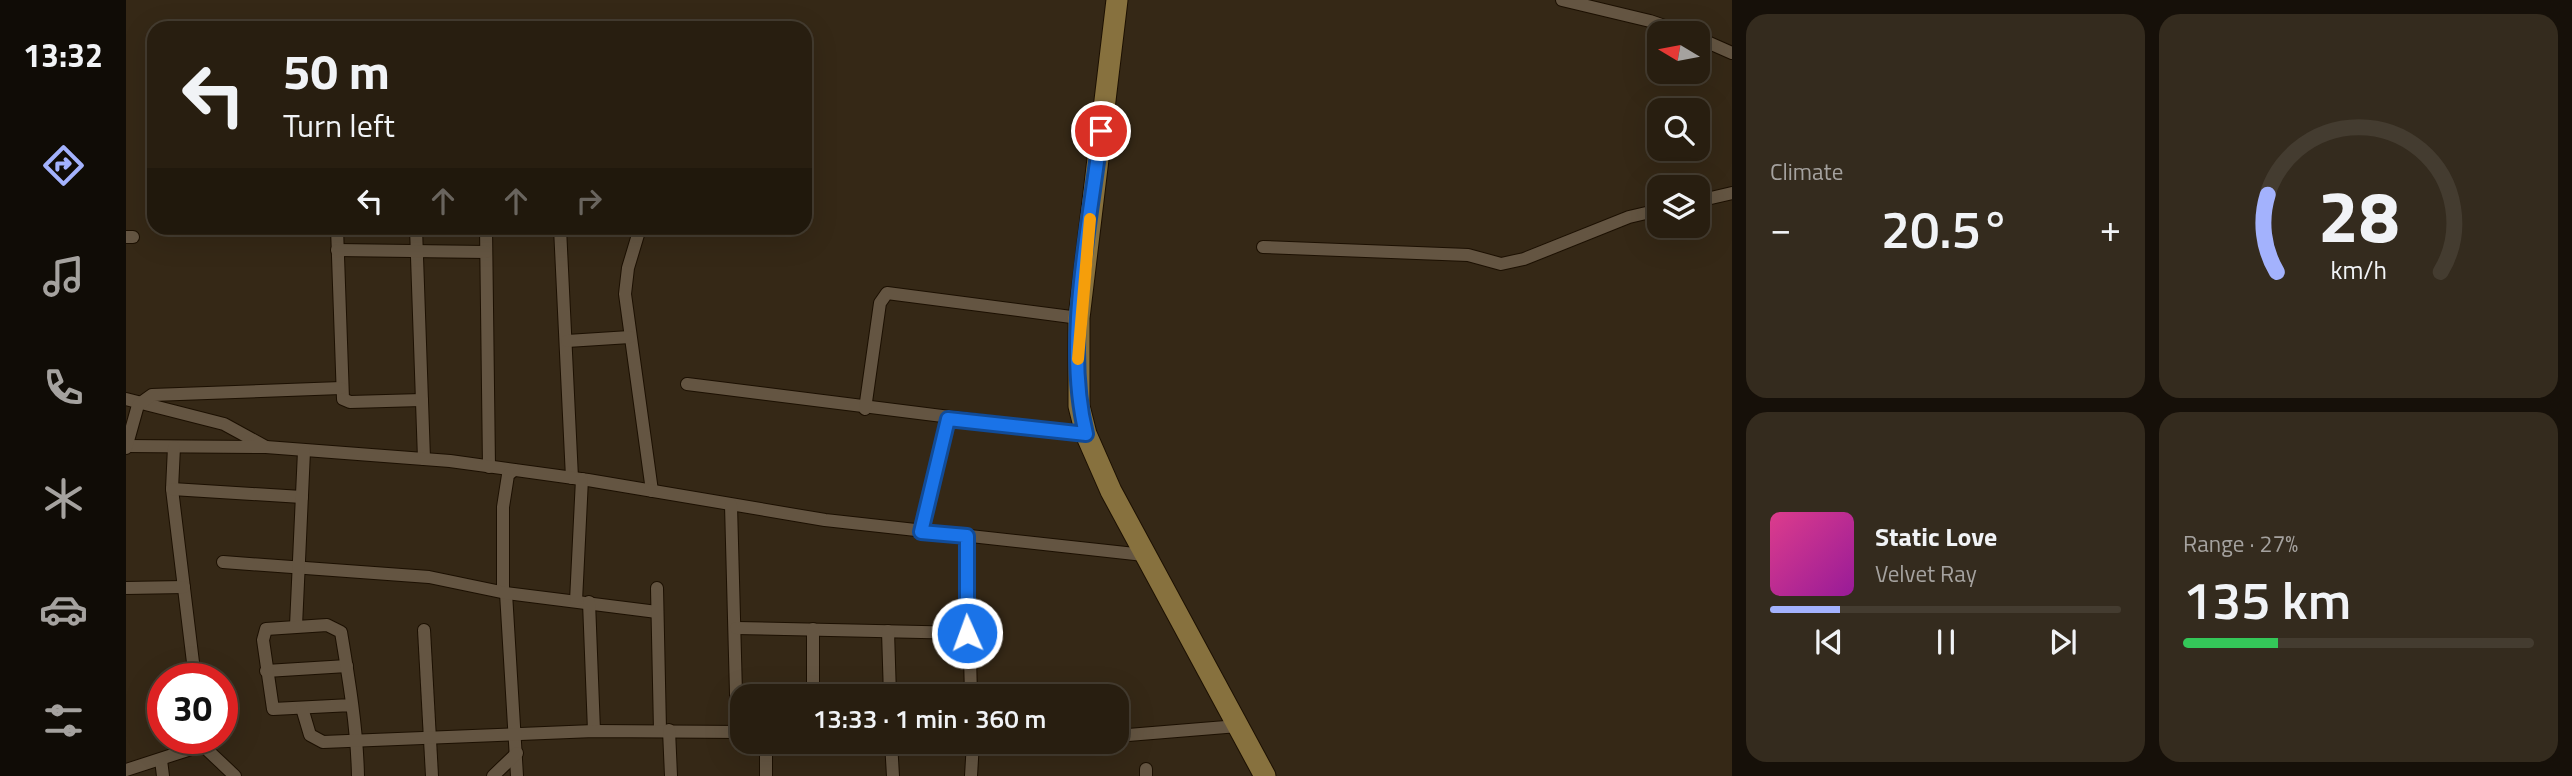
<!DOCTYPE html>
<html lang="en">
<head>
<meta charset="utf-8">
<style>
	:root { --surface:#281e10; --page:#342b1e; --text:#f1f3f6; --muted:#a5a29f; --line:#443c30; --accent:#a3b2fd }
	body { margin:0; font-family:"Titillium Web",sans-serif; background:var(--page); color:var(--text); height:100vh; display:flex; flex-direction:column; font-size:26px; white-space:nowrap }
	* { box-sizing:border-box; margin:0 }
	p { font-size:23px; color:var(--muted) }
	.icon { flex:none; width:38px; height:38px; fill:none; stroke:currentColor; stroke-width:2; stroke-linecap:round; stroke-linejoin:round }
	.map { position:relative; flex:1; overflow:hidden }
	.drawer { display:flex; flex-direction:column; gap:14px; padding:14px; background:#161009; width:840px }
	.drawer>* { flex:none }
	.hud { position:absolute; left:21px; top:21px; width:665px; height:214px; border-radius:21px; box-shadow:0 7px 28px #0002,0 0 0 2px var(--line); background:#281e10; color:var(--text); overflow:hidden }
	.needle { width:46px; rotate:280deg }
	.controls { position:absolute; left:1521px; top:21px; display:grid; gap:14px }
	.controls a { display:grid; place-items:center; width:63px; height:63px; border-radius:14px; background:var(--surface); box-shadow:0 7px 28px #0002,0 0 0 2px var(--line); font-size:35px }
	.speed { position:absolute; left:21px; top:663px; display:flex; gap:14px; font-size:35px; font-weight:700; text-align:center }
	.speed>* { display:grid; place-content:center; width:91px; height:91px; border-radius:50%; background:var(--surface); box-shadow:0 7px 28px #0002,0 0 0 2px var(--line); line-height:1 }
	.speed .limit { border:10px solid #d22; background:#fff; color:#111 }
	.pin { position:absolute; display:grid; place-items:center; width:60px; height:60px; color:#fff; margin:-30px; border:4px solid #fff; border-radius:50%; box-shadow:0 2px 7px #0007 }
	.me { position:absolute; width:77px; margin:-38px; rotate:358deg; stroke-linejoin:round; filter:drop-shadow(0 0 5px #0008) }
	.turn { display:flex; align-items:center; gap:24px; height:147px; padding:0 21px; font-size:32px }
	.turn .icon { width:91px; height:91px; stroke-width:2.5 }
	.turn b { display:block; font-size:49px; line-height:60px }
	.lanes { display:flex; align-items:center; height:66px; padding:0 21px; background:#0003; justify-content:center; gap:35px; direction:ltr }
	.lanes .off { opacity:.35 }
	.big { font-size:52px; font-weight:600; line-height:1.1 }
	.drawer .card { flex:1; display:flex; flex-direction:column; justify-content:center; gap:10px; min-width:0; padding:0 24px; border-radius:21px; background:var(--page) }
	.drawer .dial { align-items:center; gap:0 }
	.dial svg { height:182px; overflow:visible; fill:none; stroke:var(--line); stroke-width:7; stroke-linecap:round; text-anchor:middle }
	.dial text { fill:var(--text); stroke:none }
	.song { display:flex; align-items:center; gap:21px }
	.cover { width:84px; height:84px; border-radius:10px; background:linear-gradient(135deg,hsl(330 70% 55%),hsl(300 70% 35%)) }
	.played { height:7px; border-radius:4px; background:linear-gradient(90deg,var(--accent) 20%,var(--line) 20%) }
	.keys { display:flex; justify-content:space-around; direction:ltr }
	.heat { display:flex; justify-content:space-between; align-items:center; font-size:38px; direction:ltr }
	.charge { height:10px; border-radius:5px; background:linear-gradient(90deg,#34c759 27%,var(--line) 0) }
	.drawer .tiles { flex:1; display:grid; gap:14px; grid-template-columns:repeat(2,1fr) }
	.trip { position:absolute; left:604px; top:684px; width:399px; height:70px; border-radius:21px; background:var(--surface); box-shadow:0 7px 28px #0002,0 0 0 2px var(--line); font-weight:600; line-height:70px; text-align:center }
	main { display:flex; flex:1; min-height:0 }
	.menu { display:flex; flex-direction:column; width:126px; justify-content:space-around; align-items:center; background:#100c06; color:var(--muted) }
	.menu .icon { width:49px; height:49px }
	.menu .current { color:var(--accent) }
	.menu b { font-size:32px; color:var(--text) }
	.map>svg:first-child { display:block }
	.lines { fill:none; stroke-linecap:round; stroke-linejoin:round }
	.minor-casing { stroke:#1c1002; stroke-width:14 }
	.primary-casing { stroke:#1c1002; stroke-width:23 }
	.minor { stroke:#645542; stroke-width:12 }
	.primary { stroke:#87713e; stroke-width:21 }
	.route-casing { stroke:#114b97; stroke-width:18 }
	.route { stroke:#1a73e8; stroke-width:12 }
	.slow { stroke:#f59e0b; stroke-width:12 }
</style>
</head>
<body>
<main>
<nav class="menu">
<b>13:32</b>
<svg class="icon current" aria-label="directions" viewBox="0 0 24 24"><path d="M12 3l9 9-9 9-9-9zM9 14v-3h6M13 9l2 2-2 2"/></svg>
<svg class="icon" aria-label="music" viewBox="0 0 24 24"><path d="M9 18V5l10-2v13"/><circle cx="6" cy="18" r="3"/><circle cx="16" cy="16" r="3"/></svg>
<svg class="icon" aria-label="phone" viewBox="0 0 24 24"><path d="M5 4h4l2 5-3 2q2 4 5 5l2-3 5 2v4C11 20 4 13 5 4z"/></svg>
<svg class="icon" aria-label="climate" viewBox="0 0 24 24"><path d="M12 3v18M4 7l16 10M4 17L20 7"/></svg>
<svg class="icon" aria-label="car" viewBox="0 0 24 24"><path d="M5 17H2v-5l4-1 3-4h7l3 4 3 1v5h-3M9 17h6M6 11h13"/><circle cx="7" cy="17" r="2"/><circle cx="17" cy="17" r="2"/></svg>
<svg class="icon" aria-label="filters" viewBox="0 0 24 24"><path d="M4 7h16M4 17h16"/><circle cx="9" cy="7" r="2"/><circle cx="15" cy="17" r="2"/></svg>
</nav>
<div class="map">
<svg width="1606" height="776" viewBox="0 0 1606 776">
	<rect width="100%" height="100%" fill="#352816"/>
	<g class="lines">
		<defs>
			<g id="minor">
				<path d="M1436,0l88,21 35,12"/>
				<path d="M1572,38l34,15"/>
				<path d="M1572,201l34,-8"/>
				<path d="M211,228l6,171 7,3 72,-2"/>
				<path d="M290,228l8,231"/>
				<path d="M360,228l3,239"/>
				<path d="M434,228l12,250"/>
				<path d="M514,228l-12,40 -3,26 27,197"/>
				<path d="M0,237h7"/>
				<path d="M1137,247l205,8 33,9 23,-5 105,-42 30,-7"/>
				<path d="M211,250l149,2"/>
				<path d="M441,341l63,-4"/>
				<path d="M561,384l399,50"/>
				<path d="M0,399l98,25 42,23"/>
				<path d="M739,409l15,-106 7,-10 192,25"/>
				<path d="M0,446l140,1 184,14 138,19 237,40 319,35"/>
				<path d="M48,447l-2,42 23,190"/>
				<path d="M0,448l12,-43 14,-10 189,-7"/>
				<path d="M388,470l-6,5 -5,32v84l3,2 11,183"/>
				<path d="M46,489l130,8"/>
				<path d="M605,505l6,226"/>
				<path d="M795,532l27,-113"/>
				<path d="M841,536l4,160"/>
				<path d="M97,562l206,15 77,16 151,19"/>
				<path d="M0,588l58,-1"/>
				<path d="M531,588l3,142"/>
				<path d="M450,601l6,-122"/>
				<path d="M463,602l5,129"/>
				<path d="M170,626l8,-175"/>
				<path d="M610,628l231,5"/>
				<path d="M298,630l8,146"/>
				<path d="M762,631l2,65"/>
				<path d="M140,671l81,-5"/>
				<path d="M687,696v-67"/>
				<path d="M226,705l-79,4 -10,-69 3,-11 61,-4 14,7c8,48 16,96 17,144"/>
				<path d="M176,708l8,27 13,7 271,-11 148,1"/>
				<path d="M543,730l2,46"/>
				<path d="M990,736l122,-10"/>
				<path d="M73,742l36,34"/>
				<path d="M640,742v34"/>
				<path d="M765,742l2,34"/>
				<path d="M35,760l2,16"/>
				<path d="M1020,769v7"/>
				<path d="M0,770l65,-21 9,-11"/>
				<path d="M367,776l24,-23"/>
				<path d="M845,776l2,-34"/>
			</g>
			<path id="primary" d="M991,0l-38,318v88l7,28 25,57 154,285"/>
		</defs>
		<use href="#minor" class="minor-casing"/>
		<use href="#primary" class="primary-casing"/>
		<use href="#minor" class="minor"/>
		<use href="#primary" class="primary"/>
	</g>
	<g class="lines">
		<defs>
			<path id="route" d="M841,633v-97l-46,-4 27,-113 138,15c-23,-93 4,-208 15,-303"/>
		</defs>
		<use href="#route" class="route-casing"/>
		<use href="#route" class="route"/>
		<path class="slow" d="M952,359l12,-140"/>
	</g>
</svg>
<div class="controls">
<a><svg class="needle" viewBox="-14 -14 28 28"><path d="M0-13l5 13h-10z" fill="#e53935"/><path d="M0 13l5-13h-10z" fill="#a5a29f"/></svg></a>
<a><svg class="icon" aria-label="search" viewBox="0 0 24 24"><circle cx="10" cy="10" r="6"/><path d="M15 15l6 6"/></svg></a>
<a><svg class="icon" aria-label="layers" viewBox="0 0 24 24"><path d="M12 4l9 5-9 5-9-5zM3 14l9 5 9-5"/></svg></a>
</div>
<div class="speed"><div class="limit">30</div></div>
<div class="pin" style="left:975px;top:131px;background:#d93025"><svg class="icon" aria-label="arrive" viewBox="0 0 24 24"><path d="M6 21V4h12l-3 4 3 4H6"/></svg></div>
<svg class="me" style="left:841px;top:633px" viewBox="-20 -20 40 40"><circle r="17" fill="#1a73e8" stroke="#fff" stroke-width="3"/><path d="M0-11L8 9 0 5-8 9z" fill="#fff"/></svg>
<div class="trip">13:33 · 1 min · 360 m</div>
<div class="hud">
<div class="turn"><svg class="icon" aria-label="left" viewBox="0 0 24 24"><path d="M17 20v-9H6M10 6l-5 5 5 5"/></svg><div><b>50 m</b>Turn left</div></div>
<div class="lanes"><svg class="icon" aria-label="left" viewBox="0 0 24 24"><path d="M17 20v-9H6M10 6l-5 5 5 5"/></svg><svg class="icon off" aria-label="ahead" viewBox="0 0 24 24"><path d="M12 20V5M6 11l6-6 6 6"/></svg><svg class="icon off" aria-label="ahead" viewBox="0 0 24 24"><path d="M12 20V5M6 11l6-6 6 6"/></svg><svg class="icon off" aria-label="right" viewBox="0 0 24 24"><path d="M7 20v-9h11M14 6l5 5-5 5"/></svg></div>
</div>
</div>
<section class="drawer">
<div class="tiles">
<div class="card"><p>Climate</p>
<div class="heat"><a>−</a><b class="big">20.5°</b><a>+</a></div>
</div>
<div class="card dial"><svg viewBox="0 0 100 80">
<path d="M14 69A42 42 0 1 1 86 69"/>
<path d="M14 69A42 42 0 0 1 10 35" stroke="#a3b2fd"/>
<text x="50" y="56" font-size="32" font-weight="700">28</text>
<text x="50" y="72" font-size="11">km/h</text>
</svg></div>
<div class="card">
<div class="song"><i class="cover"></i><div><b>Static Love</b><p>Velvet Ray</p></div></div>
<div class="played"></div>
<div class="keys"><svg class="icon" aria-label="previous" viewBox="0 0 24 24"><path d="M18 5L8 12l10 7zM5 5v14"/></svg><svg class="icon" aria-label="pause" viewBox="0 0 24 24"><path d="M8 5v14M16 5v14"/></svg><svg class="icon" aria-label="next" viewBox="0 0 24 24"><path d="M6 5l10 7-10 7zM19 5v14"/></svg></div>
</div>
<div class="card"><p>Range · 27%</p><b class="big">135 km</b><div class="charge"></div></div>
</div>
</section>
</main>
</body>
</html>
